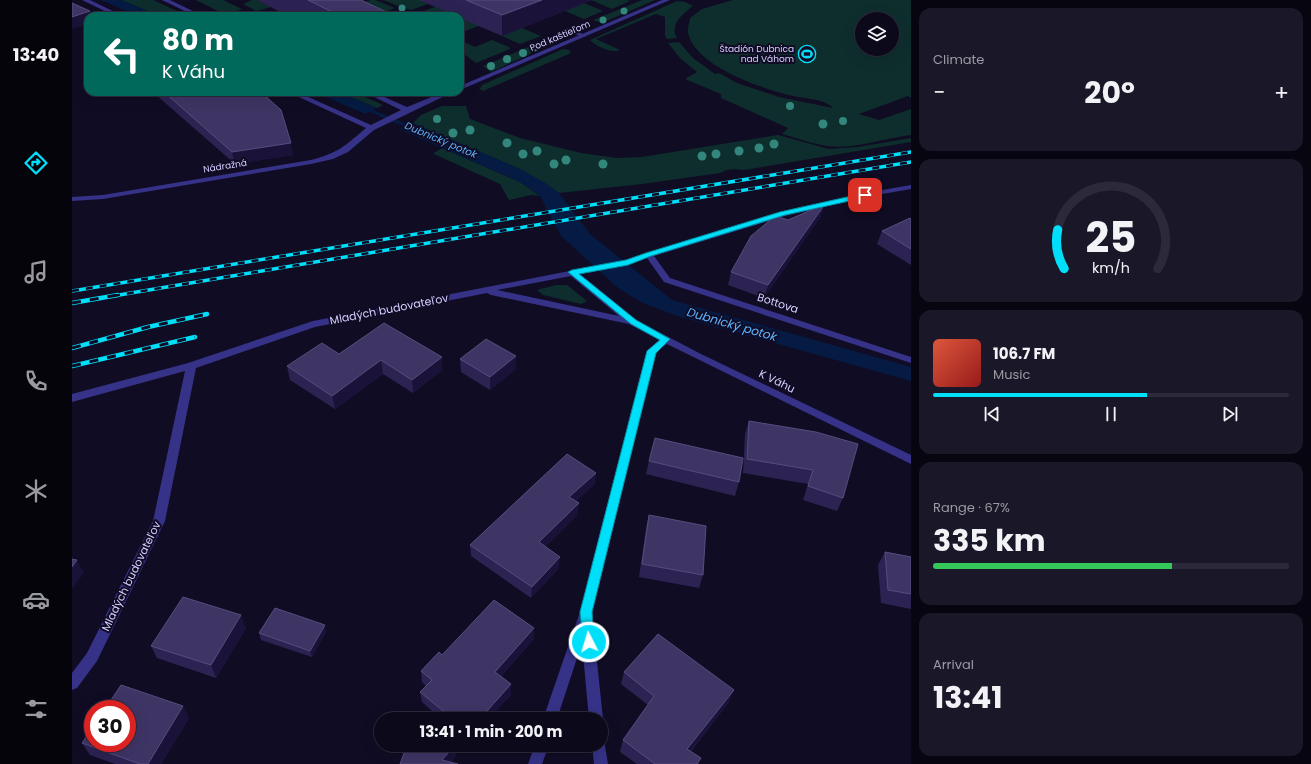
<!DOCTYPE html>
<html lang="en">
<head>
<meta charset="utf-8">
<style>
	:root { --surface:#0c091b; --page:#1a1728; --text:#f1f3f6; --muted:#9a9aa3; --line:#2c2a3a; --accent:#00dff9 }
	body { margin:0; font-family:Poppins,sans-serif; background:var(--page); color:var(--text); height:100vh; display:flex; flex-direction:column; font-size:15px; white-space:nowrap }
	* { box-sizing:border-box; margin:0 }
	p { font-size:13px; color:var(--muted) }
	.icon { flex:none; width:22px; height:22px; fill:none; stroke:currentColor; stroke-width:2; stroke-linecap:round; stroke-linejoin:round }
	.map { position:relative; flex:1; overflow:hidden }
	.sheet { display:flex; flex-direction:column; gap:8px; padding:8px; background:#07050f; width:400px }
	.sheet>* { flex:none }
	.top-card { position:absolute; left:12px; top:12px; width:380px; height:84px; border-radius:12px; box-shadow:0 4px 16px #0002,0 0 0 1px var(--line); background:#00695c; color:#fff; overflow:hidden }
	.fabs { position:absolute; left:783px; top:12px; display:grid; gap:8px }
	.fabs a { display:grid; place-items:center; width:44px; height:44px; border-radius:50%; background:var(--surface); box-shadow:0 4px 16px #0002,0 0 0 1px var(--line); font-size:20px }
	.speed { position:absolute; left:12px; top:700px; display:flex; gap:8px; font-size:20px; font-weight:700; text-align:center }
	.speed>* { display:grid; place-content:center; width:52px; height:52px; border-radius:50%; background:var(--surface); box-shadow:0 4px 16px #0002,0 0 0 1px var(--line); line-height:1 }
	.speed .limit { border:6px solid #d22; background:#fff; color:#111 }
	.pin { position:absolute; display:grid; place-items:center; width:34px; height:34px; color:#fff; margin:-17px; border-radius:8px; box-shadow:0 2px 6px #0006 }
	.me { position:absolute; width:44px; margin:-22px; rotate:355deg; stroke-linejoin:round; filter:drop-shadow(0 0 3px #0008) }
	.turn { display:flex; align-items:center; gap:14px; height:84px; padding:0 12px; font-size:18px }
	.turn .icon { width:52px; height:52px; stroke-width:2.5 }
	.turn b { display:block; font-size:28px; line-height:34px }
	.big { font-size:30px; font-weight:700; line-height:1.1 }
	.sheet .tile { flex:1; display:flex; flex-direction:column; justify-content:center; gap:6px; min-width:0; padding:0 14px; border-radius:12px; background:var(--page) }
	.sheet .dial { align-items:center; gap:0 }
	.dial svg { height:104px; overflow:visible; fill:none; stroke:var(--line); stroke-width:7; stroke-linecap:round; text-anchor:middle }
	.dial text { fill:var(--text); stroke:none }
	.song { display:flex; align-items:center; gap:12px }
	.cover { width:48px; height:48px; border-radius:6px; background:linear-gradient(135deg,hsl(10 70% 55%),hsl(0 70% 35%)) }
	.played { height:4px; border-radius:2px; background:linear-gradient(90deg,var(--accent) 60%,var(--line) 60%) }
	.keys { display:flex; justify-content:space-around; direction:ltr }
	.heat { display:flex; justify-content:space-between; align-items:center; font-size:22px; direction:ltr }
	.charge { height:6px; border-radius:3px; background:linear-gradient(90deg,#34c759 67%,var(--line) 0) }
	.trip { position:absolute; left:302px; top:712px; width:234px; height:40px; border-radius:20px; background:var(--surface); box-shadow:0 4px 16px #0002,0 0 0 1px var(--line); font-weight:700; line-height:40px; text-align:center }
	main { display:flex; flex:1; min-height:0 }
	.tabs { display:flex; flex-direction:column; width:72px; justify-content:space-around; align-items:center; background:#05040b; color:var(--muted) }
	.tabs .icon { width:28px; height:28px }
	.tabs .current { color:var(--accent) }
	.tabs b { font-size:18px; color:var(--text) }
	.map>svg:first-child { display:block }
	.green { fill:#0e2e2d; fill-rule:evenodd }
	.water { fill:#051b43 }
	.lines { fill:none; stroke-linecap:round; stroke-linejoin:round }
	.stream { fill:#051b43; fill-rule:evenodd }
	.service { fill:#363287; fill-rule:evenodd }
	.minor { fill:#363287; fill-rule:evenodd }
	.rail-far1-casing { stroke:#00dff9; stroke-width:3.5 }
	.rail-casing { stroke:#00dff9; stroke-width:4.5 }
	.rail-far1 { stroke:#100c24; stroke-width:2.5; stroke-dasharray:7; stroke-linecap:butt }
	.rail { stroke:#100c24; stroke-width:3; stroke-dasharray:9; stroke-linecap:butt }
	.tree { fill:#33867c }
	.wall { fill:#2d2353 }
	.shaded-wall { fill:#1a1238 }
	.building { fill:#3f3565; stroke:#564d7e }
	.route { fill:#00dff9; stroke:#0091a2 }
	.labels { text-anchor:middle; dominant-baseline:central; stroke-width:4; stroke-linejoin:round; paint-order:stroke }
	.far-street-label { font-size:9px; fill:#d4ceff; stroke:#100c24 }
	.far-poi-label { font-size:9px; fill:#d4ceff; stroke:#100c24; text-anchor:end }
	.far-water-label { font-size:10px; font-style:italic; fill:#5cb3ff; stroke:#100c24 }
	.street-label { font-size:11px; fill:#d4ceff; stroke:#100c24 }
	.water-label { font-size:12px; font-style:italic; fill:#5cb3ff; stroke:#100c24 }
</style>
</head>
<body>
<main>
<nav class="tabs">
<b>13:40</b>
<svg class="icon current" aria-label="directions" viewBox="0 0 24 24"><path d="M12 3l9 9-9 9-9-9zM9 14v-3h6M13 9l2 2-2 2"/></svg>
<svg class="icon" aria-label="music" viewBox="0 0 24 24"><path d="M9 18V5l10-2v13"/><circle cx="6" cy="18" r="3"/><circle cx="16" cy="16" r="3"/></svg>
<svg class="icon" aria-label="phone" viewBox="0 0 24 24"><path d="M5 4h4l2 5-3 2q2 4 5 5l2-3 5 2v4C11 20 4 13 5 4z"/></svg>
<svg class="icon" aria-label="climate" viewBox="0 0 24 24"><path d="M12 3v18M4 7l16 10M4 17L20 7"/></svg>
<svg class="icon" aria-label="car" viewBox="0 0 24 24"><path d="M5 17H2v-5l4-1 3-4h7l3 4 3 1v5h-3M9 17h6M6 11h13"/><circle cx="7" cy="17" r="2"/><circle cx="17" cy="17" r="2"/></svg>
<svg class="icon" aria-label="filters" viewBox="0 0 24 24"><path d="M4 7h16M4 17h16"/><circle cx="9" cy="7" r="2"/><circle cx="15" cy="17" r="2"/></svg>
</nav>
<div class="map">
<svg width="839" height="764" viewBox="0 0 839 764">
	<rect width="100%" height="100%" fill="#100c24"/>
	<g class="green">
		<path d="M49,0h32l35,16h-29z"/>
		<path d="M124,0h27l19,9c-10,4 -22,10 -32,5l8,-3z"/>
		<path d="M180,0h5l14,7 -15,4 -13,-7z"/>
		<path d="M299,0h4l20,8 -21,8 -39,-3z"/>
		<path d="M311,0h50l3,1 -25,9 -6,-2h-2z"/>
		<path d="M380,0h95l-87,33v-17h-40l4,-5z"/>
		<path d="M519,0h35l4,1 -18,8z"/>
		<path d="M570,0h13l-53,23 -9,-3z"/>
		<path d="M661,0h178v98l-3,-2 -49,18 20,6 32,-11v26c-26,3 -58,15 -84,11 -15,-2 -30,-8 -45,-12l6,-6 -67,-30v-4l-36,-15 12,-7 -17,-14 -12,-15 11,-1 14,16 22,16 4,-1 18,10 42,14 54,11c-10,-10 -27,-9 -40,-12 -30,-7 -97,-29 -105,-63 -1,-5 2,-11 2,-15l12,-9zM790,19h30v30h-30z"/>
		<path d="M605,1l8,1 8,4c-10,8 -24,18 -16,32l-10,1 -2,-4v-18l-9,-3 -60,25 24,11c-9,4 -24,-4 -30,-10z"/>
		<path d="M512,3l19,8 -19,8 -19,-8z"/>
		<path d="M450,28l19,8 -21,8 -18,-8z"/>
		<path d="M494,33l5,2 -80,37 -8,-6 74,-31z"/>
		<path d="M388,40l15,7 17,-7 17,7 1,2 -34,14 -16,-12z"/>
		<path d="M491,49l6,1 2,3 -88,38 -3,-2 2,-4z"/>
		<path d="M266,92h16l29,13 -6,3z"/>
		<path d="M370,106h24l4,13 50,19 61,15 36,5 25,-1 136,-22 51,14 29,-2 53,-9v4l-167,28c-9,-1 -16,-2 -24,3l-78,11 -83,9 -37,-23 -109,-47 8,-8z"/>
		<path d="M370,148l78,34 20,14 -9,-1 -22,5 -9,-16 -66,-30v-1z"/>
		<path d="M484,285h11l20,16 -6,3 -38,-9 -6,-5z"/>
	</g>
	<g class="water">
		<path d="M29,0h20l38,16h-21z"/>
		<path d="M243,92h23l39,16 -12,6z"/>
		<path d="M341,123l109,47 22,12 15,11 31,41 82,66 239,67v14l-234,-65 -34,-13 -25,-15 -57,-52 -21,-40 -12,-9 -8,-5 -121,-53z"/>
	</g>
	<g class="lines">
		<path class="stream" d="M286,105h4l58,25 -5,1 -57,-24z"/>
		<path class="service" d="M494,28h4l17,8 -5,1 -16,-7z"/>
		<g class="minor">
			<path d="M10,0h8l33,16h-8z"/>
			<path d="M90,0h8l33,16h-8z"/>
			<path d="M590,0h8l-210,90v-4z"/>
			<path d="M216,92h9l74,33 30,-15 -37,-18h9l34,15 37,-15h9l-79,38 -26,22 -15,7 -22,5 -208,35 -31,2v-4l31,-2 208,-35c27,-7 34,-14 55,-32z"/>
			<path d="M839,185v4l-46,8 -80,19 -131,40 16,22 241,79v6l-247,-81 -17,-24 -19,7 -48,9 56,46 65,34 210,101v9l-244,-120 -11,8 -64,262 11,105 -2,4v-4h-12l-7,-76 -25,76h-14l37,-107 67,-261 12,-11 -30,-16 -138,-29 -4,-2 -172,34 -119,41 -31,153 -68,140 -20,27 -5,2v-17l15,-20 66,-132 32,-150 -113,31v-8l116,-31 125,-42 313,-61 154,-48 85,-19zM499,276l48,40 -122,-26z"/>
			<path d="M529,739l3,1 4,24h-14l-2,-19h9z"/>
			<path d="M463,745h14l-7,19h-14z"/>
		</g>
		<defs>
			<g id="rail-far1">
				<path d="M0,291l839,-139"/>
				<path d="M41,296l798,-134"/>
			</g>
			<g id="rail">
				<path d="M0,303l46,-8"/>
				<path d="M0,348l76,-21 59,-13"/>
				<path d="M0,366l123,-29"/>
			</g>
		</defs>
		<use href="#rail-far1" class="rail-far1-casing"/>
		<use href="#rail" class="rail-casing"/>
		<use href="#rail-far1" class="rail-far1"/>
		<use href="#rail" class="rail"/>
	</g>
	<g class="tree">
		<circle cx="330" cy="8" r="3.5"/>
		<circle cx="552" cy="11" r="3.5"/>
		<circle cx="531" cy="20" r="3.5"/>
		<circle cx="473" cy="43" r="3.5"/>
		<circle cx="462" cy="48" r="3.5"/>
		<circle cx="451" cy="53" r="4"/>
		<circle cx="435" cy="59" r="4"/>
		<circle cx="419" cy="66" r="4"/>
		<circle cx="718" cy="106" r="4"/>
		<circle cx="365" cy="119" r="4"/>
		<circle cx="771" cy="121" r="4"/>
		<circle cx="751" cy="124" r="4.5"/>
		<circle cx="398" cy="130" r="4.5"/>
		<circle cx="381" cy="133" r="4.5"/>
		<circle cx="435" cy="143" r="4.5"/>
		<circle cx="702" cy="144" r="4.5"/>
		<circle cx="687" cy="148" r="4.5"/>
		<circle cx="465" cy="151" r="4.5"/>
		<circle cx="667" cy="151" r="4.5"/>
		<circle cx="451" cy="154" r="4.5"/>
		<circle cx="644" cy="154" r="4.5"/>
		<circle cx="630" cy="156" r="4.5"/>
		<circle cx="494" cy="160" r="4.5"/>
		<circle cx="482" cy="164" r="4.5"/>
		<circle cx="531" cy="164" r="4.5"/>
	</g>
	<g class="wall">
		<path d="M185,0h104l34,16h-107z"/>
		<path d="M347,0h173l-90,36 -42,-18v-2h-4z"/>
		<path d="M83,92h106l32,63 -58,9 -80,-70z"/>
		<path d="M749,216l-57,82 -36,-13 3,-13 57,-52z"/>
		<path d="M839,219v46l-34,-21 5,-13z"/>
		<path d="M267,354l103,3v13l-29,23 -30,-19 -48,35 -45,-29 -3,-14z"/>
		<path d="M444,356v13l-26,21 -29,-18 -1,-13z"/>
		<path d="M677,421l67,11 27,66 -6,13 -34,-11 5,-16 -65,-11 2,-39z"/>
		<path d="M577,461l90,21 -4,14 -89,-22z"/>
		<path d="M524,473l-2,12 -18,16 3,2 -2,12 -32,32 14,21 -28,30 -60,-42 -1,-11z"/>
		<path d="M577,515l54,60 -4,13 -60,-11 7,-49z"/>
		<path d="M813,552l26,5v52l-30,-6 -3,-38z"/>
		<path d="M174,628l-30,50 -59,-20 -6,-12z"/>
		<path d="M462,628v11l-33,37 10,8v11l-22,24h-48l-19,-17 -2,-10 6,-6 -4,-4 -1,-11 21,-16z"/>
		<path d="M254,632l-14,25 -51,-17 -2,-7z"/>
		<path d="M552,672l105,30 -38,49 8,13h-62l-17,-12 3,-12 25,-35 -27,-21z"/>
		<path d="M117,718l-28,46h-46l-25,-9 -8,-12z"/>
	</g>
	<g class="shaded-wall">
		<path d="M470,0h50l-90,36v-21z"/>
		<path d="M18,11l2,5h-4v8l-16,5v-12z"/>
		<path d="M219,143l2,12 -58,9 -3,-12z"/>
		<path d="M753,204l-4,12 -57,82 4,-13z"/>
		<path d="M444,356v13l-26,21v-13z"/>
		<path d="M370,357v13l-29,23 -1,-13z"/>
		<path d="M309,360l2,14 -48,35 -3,-13z"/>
		<path d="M524,473l-2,12 -26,24 1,-12z"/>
		<path d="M507,503l-2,12 -39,39 1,-12z"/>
		<path d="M488,557l-1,11 -28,30 1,-11z"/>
		<path d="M5,560l7,13 -12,16v-22z"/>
		<path d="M169,615l5,13 -30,50 -5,-13z"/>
		<path d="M253,625l1,7 -14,25 -2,-6z"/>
		<path d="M462,628v11l-39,43v-10z"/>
		<path d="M439,684v11l-22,24h-9z"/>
		<path d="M662,690l-5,12 -46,58 4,-11z"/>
		<path d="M111,706l6,12 -28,46h-13z"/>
		<path d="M383,745l1,12 -7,7 -7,-4z"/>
	</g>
	<g class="building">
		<path d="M236,0h53l34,16h-55z"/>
		<path d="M394,0h76l-40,15z"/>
		<path d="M0,3l18,8 -18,6z"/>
		<path d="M46,12l6,4h-8z"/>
		<path d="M92,92h97l20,18 10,33 -59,9z"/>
		<path d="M753,204l-57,81 -37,-13 20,-36 24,-20 13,4z"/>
		<path d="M838,218l1,1v30l-29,-18z"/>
		<path d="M312,323l58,34 -30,23 -31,-20 -49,36 -45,-30 35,-23 17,11z"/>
		<path d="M414,339l30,17 -26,21 -30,-18z"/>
		<path d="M677,421l67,11 42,12 -15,54 -35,-12 5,-16 -66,-11z"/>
		<path d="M583,438l88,20 -4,24 -90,-21z"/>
		<path d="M495,454l29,19 -27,24 10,6 -40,39 21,15 -28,30 -62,-42z"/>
		<path d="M577,515l57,11 -3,49 -61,-11z"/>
		<path d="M813,552l26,5v37l-23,-4z"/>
		<path d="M0,559l5,1 -5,7z"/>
		<path d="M111,597l58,18 -30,50 -60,-19z"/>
		<path d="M422,600l40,28 -39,44 16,12 -31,35h-27l-33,-27 12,-12 -11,-9 18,-19 3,3z"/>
		<path d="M203,608l50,17 -15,26 -51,-18z"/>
		<path d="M586,634l76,56 -47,59 14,9 -4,6h-42l-32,-24 31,-44 -30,-24z"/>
		<path d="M49,685l62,21 -35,58h-8l-58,-21 11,-16v16h34v-34h-22z"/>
		<path d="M335,745h48l-13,15 16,4h-58z"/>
	</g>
	<path class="route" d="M793,193l4,2 -1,2 -83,18 -134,41 -23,9 -49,9 57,46 34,19 -14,14 -64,259 2,30 -1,3 -4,2 -5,-2 -1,-3 -3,-30 67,-261 13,-11 -29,-16 -63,-52 4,-2 54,-10 20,-7 134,-41z"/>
	<defs>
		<symbol id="stadium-ring" viewBox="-11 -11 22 22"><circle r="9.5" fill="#100c24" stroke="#00dff9" stroke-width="1.5"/><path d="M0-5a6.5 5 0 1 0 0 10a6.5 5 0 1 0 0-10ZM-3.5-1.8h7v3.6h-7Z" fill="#00dff9"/></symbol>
	</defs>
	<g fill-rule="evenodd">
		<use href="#stadium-ring" x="725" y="44" width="20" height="20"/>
	</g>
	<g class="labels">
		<g class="far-street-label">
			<text transform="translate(488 36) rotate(-23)">Pod kaštieľom</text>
			<text transform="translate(153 166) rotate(-9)">Nádražná</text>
		</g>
		<g class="far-poi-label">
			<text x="722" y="49">Štadión Dubnica<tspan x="722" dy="10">nad Váhom</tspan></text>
		</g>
		<g class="far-water-label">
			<text transform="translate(369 140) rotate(23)">Dubnický potok</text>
		</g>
		<g class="street-label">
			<text transform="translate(706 303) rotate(18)">Bottova</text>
			<text transform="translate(317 309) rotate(-11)">Mladých budovateľov</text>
			<text transform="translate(705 381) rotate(26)">K Váhu</text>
			<text transform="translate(59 576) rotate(-64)">Mladých budovateľov</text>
		</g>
		<g class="water-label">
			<text transform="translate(660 324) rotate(16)">Dubnický potok</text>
		</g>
	</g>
</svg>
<div class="fabs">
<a><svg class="icon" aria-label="layers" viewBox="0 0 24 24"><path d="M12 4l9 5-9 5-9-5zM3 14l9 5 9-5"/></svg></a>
</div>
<div class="speed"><div class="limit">30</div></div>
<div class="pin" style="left:793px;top:195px;background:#d93025"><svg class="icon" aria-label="arrive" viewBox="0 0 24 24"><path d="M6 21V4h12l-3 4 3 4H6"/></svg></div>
<svg class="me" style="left:517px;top:642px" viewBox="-20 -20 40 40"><circle r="17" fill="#00dff9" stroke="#fff" stroke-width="3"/><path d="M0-11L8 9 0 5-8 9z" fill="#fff"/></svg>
<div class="trip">13:41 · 1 min · 200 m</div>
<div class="top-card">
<div class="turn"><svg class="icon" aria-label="left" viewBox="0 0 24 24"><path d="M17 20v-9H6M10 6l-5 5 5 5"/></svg><div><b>80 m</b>K Váhu</div></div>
</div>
</div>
<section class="sheet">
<div class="tile"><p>Climate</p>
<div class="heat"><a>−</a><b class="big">20°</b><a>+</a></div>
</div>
<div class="tile dial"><svg viewBox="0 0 100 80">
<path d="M14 69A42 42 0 1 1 86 69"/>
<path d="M14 69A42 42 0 0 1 9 39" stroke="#00dff9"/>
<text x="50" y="56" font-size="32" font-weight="700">25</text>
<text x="50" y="72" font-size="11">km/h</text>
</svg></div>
<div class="tile">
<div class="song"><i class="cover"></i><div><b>106.7 FM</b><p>Music</p></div></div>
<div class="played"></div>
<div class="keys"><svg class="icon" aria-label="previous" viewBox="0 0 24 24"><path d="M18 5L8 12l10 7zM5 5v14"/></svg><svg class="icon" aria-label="pause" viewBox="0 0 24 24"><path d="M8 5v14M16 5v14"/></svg><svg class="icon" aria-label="next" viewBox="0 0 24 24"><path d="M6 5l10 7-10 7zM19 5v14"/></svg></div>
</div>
<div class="tile"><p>Range · 67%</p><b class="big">335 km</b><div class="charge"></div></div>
<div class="tile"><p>Arrival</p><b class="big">13:41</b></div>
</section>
</main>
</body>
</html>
